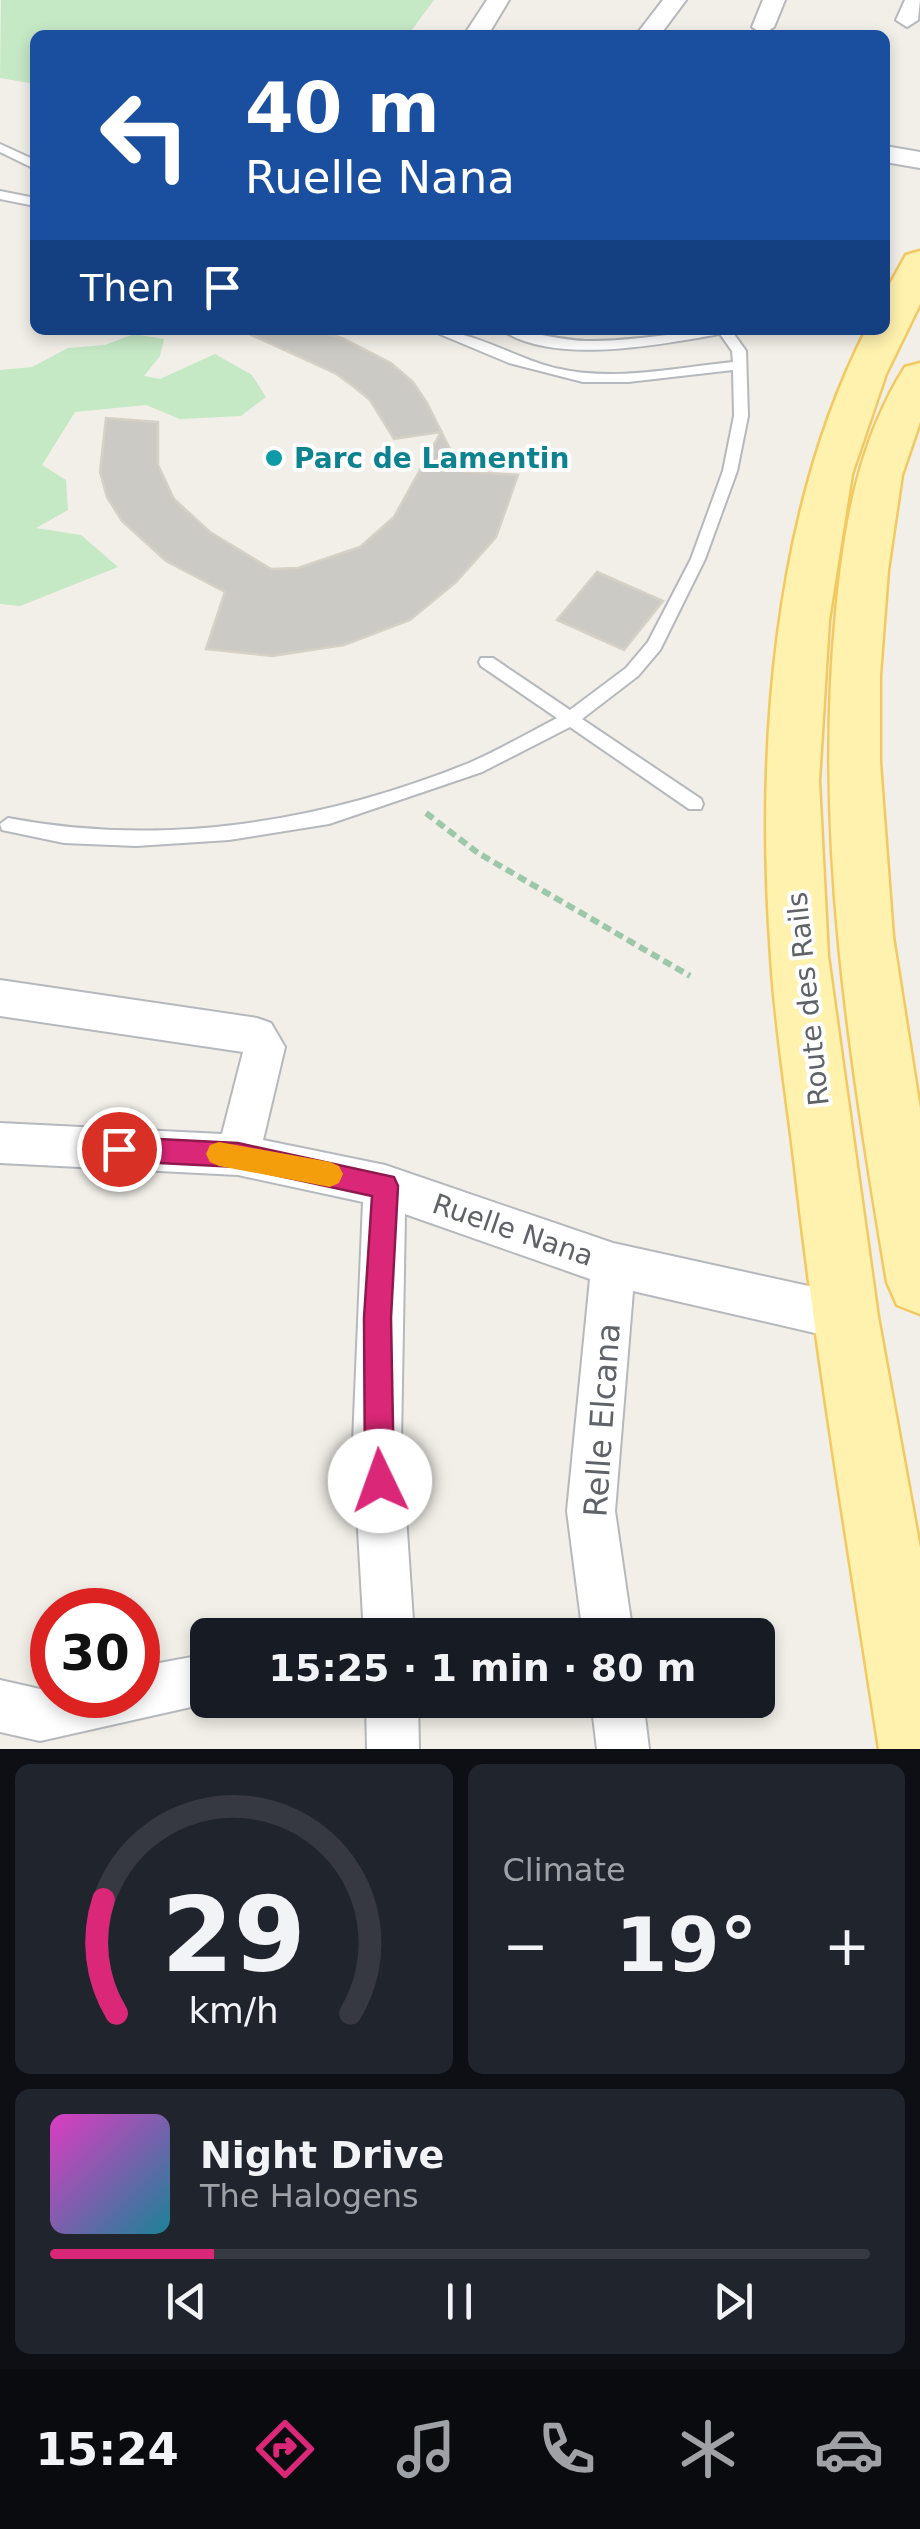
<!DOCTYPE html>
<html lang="en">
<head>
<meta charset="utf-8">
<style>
	:root { --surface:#171b24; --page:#20242c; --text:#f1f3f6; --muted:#9ea1a6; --line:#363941; --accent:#db2777 }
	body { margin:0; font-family:"DejaVu Sans",sans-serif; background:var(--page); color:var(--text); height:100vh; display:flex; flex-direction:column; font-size:38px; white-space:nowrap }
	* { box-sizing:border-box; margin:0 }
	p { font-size:32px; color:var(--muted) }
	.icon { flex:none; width:55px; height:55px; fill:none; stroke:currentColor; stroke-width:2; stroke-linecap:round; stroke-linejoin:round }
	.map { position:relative; height:1749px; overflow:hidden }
	.drawer { display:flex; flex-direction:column; gap:15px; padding:15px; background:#0d0f14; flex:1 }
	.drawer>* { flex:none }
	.banner { position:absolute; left:30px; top:30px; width:860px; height:305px; border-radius:15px; box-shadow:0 5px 15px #0003; background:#1a4fa0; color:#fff; overflow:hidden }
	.speed { position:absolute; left:30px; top:1588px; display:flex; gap:20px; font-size:50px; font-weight:700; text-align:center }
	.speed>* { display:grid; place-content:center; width:130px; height:130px; border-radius:50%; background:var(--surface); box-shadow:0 5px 15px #0003; line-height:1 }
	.speed .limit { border:15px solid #d22; background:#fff; color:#111 }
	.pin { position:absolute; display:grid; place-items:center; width:85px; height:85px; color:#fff; margin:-42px; border:5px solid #fff; border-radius:50%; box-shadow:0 2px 10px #0007 }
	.me { position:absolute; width:110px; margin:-55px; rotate:357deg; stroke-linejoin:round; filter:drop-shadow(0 0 8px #0008) }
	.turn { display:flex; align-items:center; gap:35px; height:210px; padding:0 50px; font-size:45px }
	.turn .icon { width:130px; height:130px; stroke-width:2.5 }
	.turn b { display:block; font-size:70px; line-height:85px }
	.then { display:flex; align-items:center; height:95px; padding:0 50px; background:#0003; gap:20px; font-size:38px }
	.big { font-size:75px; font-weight:600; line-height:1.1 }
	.drawer .card { flex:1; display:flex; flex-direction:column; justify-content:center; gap:15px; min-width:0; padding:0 35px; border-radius:15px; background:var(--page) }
	.drawer .dial { align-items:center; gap:0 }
	.dial svg { height:260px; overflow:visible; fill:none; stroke:var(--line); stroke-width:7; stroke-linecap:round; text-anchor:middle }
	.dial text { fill:var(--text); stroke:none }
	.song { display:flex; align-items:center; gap:30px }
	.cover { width:120px; height:120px; border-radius:15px; background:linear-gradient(135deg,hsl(310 70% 55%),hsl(190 70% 35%)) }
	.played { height:10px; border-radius:5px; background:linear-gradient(90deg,var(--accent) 20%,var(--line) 20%) }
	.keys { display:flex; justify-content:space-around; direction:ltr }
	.heat { display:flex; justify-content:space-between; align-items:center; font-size:55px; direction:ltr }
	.drawer .tiles { flex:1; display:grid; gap:15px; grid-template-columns:1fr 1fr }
	.card:last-child { grid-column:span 2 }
	.trip { position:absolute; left:190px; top:1618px; width:585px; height:100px; border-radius:15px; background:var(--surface); box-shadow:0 5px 15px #0003; font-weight:600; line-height:100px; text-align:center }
	.menu { display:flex; height:160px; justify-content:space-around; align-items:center; background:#090b0e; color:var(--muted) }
	.menu .icon { width:70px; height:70px }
	.menu .on { color:var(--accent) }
	.menu b { font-size:45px; color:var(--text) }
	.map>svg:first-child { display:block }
	.green { fill:#c5e8c5 }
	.building { fill:#cccac5; stroke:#d6d1c6; stroke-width:2.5 }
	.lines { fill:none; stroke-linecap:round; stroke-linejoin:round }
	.service-casing { stroke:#b5b8bc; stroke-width:4 }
	.minor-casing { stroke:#b5b8bc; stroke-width:4 }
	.primary-casing { stroke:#f2c960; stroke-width:5 }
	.path { stroke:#9cc7a9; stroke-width:6; stroke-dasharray:9 5; stroke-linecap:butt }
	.service { fill:#fff; fill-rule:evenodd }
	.minor { fill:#fff; fill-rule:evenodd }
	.primary { fill:#fff2af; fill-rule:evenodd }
	.route { fill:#db2777; stroke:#8e194d; stroke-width:2.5 }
	.slow { fill:#f59e0b }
	.culture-dot { fill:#0f9aa8; stroke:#fff; stroke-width:4 }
	.labels { text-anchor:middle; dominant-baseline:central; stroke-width:8; stroke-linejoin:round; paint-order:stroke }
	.culture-label { font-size:28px; font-weight:bold; fill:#0d838f; stroke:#fff; text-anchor:start }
	.street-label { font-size:28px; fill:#5f6368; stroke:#fff }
	.near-street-label { font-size:32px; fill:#5f6368; stroke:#fff }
</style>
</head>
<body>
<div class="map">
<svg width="920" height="1749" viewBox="0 0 920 1749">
	<rect width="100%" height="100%" fill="#f1efe8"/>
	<g class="green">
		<path d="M434,0l-26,35h-373v49l-35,-6 1,-78z"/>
		<path d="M134,334l30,5 -4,17 -16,20 16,3 55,-25 37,21 14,22 -25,19 -61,3 -34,-14 -71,7 -33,53 24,15 2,30 -32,18 45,7 37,32 -98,39 -20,-2v-234l32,-3 36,-19 37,-3z"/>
	</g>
	<g class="building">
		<path d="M249,330h65l28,8 49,25 22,19 14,21 34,68 57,4 -22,62 -40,45 -46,38 -66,25 -72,11 -66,-7 19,-57 -59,-31 -44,-40 -15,-24 -7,-25 6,-54 52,4v43l16,34 36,33 61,37 27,-1 62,-21 34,-30 47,-85 -47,7 -24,-39 -17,-14 -18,-13 -88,-40z"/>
		<path d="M597,572l66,29 -39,49 -67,-30z"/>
	</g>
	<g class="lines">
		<defs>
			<g id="service">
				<path d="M0,144l35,16v9l-35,-17z"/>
				<path d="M0,191l35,7v8l-35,-7z"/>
				<path d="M430,330c43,0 84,28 125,38 58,14 120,0 178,-6l-1,-11 -12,-17c-58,10 -166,32 -218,-4 30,0 57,11 87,11 47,1 94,-11 142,-11l15,21 2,65 -11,55 -32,88 -45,91 -22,26 -56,43 119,80 2,5 -2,5h-12l-119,-82 -88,45 -153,52 -100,16 -93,6 -72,-3 -62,-13 -2,-6 8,-6c156,30 315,4 461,-55 30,-13 59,-30 88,-45l-76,-52 -2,-4 2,-4h12l77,52 56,-42 22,-26 43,-83 32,-88 11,-55 -1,-46 -105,12h-45l-74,-19z"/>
			</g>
			<g id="minor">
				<path d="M487,0h22l-21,35h-24z"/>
				<path d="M663,0h23l-26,35h-24z"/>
				<path d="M763,0h22l-11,27 -11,7 -11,-7z"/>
				<path d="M905,0h15l-2,20 -11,7 -11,-7z"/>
				<path d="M885,146l35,6v16l-35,-6z"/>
				<path d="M0,980l257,38 14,5 14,24 -22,93 122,25 228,78 232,51 16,7 7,16 -7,16 -16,7 -212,-49 -18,220 18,124h-50l-16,-124 23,-232 -185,-65 -4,228 13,193h-50l-11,-193 10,-240 -125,-27 -238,-12v-40l222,11 21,-82 -243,-36z"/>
				<path d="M208,1654v46h14l-182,41 -40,-9v-52l40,9 12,-3v9h86v-28z"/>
				<path d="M366,1700h52l1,49h-52z"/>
				<path d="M591,1700h52l6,49h-52z"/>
			</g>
			<g id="primary">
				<path d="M920,251v53l-34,70 -34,100 -23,146 -10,161 9,175 50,361 42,231v201h-41c-30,-196 -63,-392 -85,-590 -8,-67 -19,-135 -23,-202 -15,-205 1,-442 95,-627h19v-37l21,-38z"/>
				<path d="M920,363v59l-18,53 -14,95 -8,105v88l13,174 27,172v205l-23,-9 -10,-23c-37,-222 -73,-444 -51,-670 8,-85 22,-171 69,-245z"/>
			</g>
		</defs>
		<use href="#service" class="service-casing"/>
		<use href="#minor" class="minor-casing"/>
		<use href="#primary" class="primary-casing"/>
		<path class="path" d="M426,813l52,40 212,123"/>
		<use href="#service" class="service"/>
		<use href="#minor" class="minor"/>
		<use href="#primary" class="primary"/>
	</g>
	<path class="route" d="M119,1137l119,6 156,34 4,9 -7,132 3,163 -4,10 -10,4 -11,-4 -4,-10 -1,-163 8,-122 -134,-29 -119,-6 -9,-3 -4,-9 4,-9z"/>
	<path class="slow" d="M219,1142l111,20 9,4 4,8 -4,9 -9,4 -111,-21 -9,-4 -4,-8 4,-9z"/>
	<circle class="culture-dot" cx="274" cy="458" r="10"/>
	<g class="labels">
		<g class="culture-label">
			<text x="294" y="458">Parc de Lamentin</text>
		</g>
		<g class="street-label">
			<text transform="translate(808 999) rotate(-96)">Route des Rails</text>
			<text transform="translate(513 1230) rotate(19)">Ruelle Nana</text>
		</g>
		<g class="near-street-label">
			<text transform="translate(602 1420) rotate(-86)">Relle Elcana</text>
		</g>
	</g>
</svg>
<div class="speed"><div class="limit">30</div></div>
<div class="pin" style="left:119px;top:1149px;background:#d93025"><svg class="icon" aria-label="arrive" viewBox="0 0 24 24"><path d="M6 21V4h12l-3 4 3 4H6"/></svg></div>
<svg class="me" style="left:380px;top:1481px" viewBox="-20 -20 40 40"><circle r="19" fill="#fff"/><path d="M0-13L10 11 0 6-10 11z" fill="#db2777"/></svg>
<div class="trip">15:25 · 1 min · 80 m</div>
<div class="banner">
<div class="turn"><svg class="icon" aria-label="left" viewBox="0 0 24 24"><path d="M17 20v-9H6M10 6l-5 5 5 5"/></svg><div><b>40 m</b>Ruelle Nana</div></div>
<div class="then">Then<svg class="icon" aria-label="arrive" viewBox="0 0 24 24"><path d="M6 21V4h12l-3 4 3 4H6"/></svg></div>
</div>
</div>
<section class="drawer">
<div class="tiles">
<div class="card dial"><svg viewBox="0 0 100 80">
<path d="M14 69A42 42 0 1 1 86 69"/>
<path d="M14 69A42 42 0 0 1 10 34" stroke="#db2777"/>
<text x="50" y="56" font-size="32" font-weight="700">29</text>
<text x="50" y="72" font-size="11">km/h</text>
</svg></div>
<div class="card"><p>Climate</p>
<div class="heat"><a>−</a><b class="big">19°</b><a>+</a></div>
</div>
<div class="card">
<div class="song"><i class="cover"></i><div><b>Night Drive</b><p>The Halogens</p></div></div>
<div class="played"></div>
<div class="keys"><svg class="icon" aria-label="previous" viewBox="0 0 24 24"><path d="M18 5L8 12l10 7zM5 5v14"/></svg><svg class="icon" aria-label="pause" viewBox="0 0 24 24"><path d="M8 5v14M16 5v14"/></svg><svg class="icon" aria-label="next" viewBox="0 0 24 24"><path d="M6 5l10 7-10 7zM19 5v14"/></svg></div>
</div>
</div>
</section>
<nav class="menu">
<b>15:24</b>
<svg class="icon on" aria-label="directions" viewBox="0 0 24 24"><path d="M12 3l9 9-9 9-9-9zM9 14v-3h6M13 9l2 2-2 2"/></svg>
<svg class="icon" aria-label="music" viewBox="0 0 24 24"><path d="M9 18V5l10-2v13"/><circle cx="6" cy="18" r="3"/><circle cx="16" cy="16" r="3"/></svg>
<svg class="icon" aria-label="phone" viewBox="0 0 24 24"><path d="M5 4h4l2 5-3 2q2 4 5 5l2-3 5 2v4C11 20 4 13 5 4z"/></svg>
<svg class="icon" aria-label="climate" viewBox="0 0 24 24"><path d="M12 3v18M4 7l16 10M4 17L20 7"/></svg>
<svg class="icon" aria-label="car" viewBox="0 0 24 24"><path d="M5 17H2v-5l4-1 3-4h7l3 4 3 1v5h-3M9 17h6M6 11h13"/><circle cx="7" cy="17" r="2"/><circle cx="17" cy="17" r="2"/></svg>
</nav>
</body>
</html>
